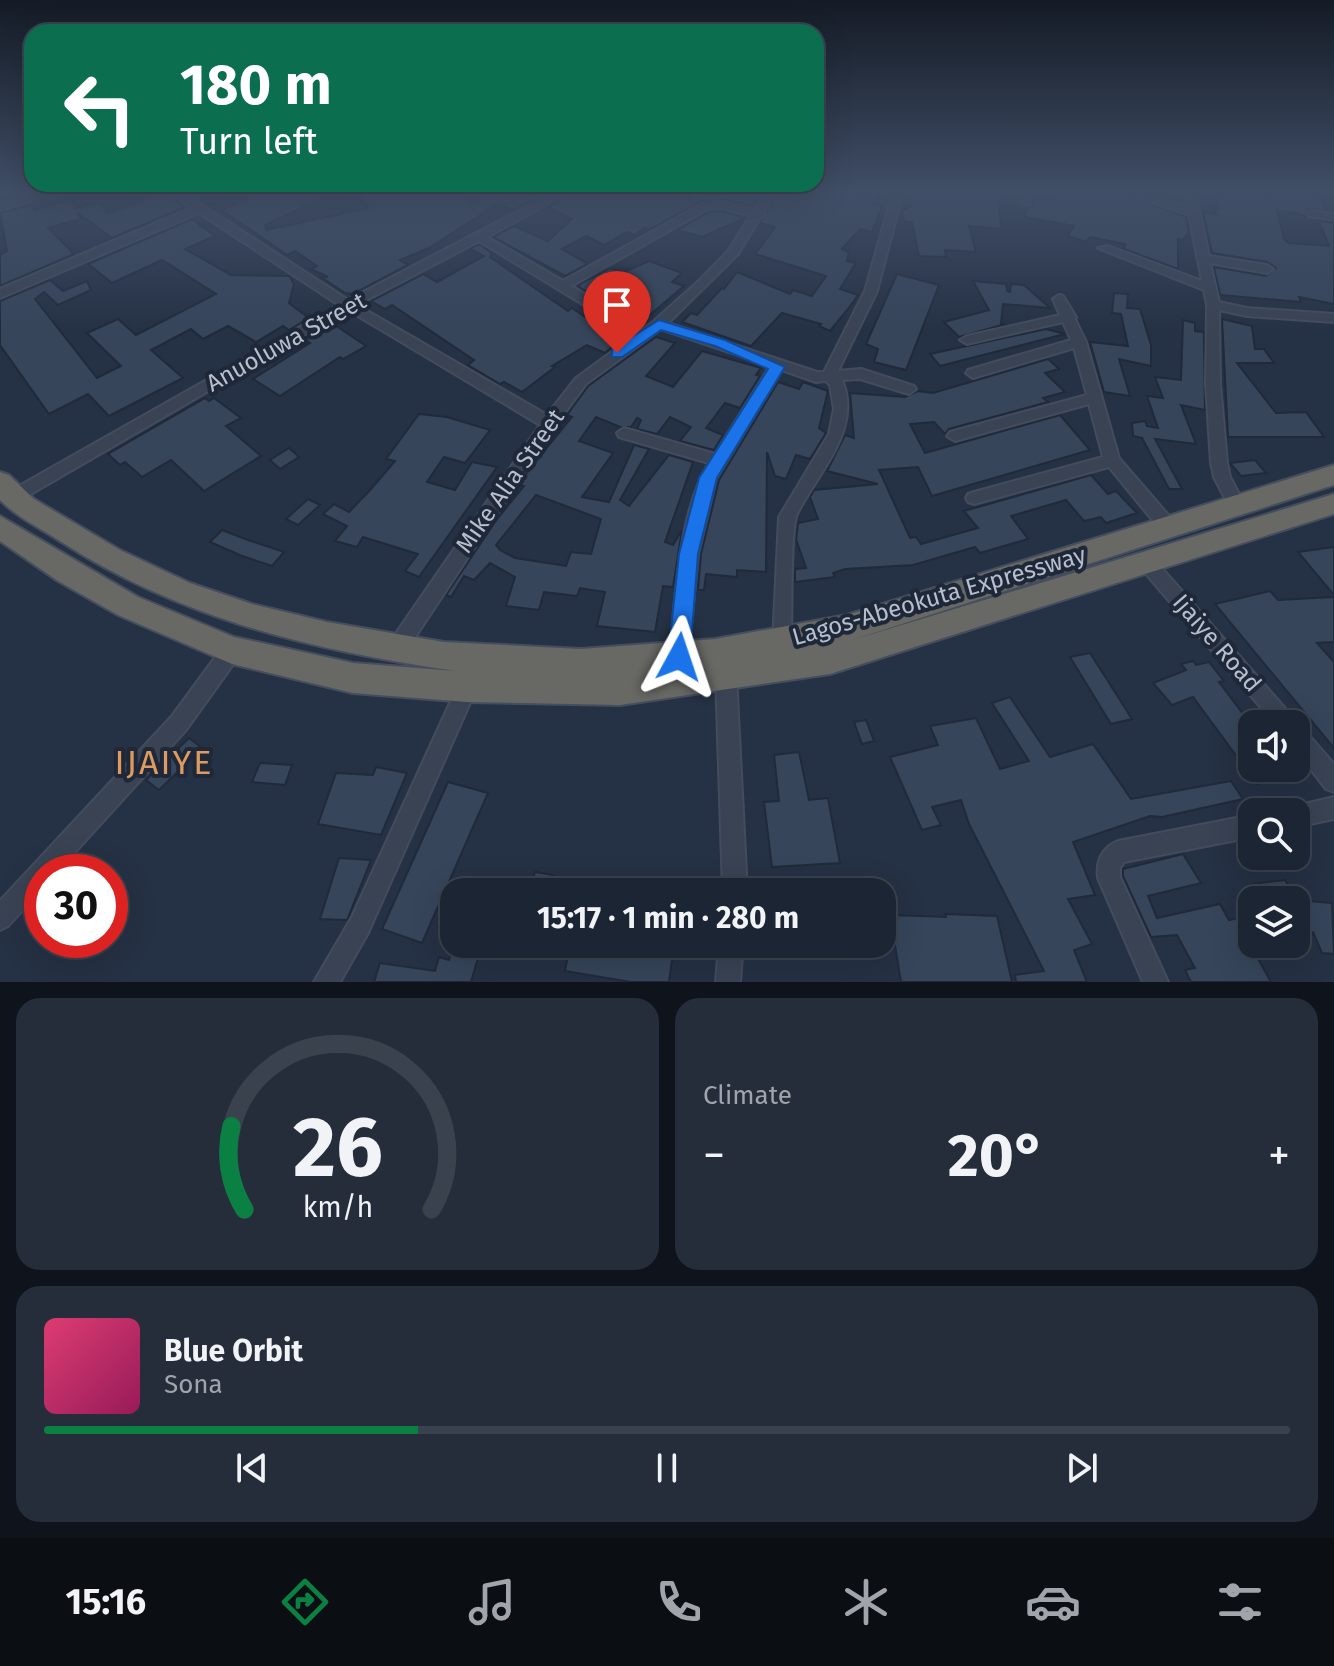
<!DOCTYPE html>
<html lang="en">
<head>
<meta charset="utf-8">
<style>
	:root { --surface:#1c2533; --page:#252d3b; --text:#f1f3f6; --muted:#a0a5ac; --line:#3a424e; --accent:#0b8043 }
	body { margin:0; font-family:"Fira Sans",sans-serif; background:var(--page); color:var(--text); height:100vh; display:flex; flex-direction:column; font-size:30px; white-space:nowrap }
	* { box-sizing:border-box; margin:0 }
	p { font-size:26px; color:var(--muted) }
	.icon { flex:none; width:44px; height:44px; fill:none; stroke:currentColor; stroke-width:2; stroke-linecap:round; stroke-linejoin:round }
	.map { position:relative; height:982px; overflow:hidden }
	.panel { display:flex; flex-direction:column; gap:16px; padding:16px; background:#0f141c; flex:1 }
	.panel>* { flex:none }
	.banner { position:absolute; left:24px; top:24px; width:800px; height:168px; border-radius:24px; box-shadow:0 8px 32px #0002,0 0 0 2px var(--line); background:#0b6e4f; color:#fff; overflow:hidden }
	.controls { position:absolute; left:1238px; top:710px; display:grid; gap:16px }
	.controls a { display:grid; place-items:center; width:72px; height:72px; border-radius:16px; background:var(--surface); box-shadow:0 8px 32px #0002,0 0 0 2px var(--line); font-size:40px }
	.speed { position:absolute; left:24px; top:854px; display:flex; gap:16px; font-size:40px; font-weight:700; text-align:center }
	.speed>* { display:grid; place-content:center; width:104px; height:104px; border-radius:50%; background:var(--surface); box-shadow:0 8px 32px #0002,0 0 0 2px var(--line); line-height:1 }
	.speed .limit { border:12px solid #d22; background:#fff; color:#111 }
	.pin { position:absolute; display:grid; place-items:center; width:68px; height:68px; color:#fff; margin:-82px -34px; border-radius:50% 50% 50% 0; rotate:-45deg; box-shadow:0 0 8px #0007 }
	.pin .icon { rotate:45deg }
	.me { position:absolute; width:88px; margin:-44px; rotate:5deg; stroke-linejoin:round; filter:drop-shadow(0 0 6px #0008) }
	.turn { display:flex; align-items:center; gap:28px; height:168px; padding:0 24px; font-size:36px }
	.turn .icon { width:104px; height:104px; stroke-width:2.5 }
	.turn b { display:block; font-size:56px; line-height:68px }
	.big { font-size:60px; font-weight:700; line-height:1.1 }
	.panel .widget { flex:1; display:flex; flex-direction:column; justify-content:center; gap:12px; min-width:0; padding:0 28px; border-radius:24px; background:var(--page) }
	.panel .dial { align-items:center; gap:0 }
	.dial svg { height:208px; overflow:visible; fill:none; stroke:var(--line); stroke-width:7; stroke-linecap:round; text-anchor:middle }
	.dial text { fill:var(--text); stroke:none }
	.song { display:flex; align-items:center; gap:24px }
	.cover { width:96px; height:96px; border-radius:12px; background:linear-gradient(135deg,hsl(340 70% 55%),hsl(330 70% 35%)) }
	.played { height:8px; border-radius:4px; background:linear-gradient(90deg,var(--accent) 30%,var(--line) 30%) }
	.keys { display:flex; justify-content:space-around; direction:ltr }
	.heat { display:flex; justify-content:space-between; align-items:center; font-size:44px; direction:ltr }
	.panel .tiles { flex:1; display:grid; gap:16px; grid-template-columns:1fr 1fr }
	.widget:last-child { grid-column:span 2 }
	.trip { position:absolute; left:440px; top:878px; width:456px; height:80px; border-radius:24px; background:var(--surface); box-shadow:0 8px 32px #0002,0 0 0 2px var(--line); font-weight:700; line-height:80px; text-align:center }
	.tab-bar { display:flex; height:128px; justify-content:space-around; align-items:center; background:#0b0f14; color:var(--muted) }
	.tab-bar .icon { width:56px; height:56px }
	.tab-bar .on { color:var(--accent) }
	.tab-bar b { font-size:36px; color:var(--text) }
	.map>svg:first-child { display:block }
	.building { fill:#36455a; stroke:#202a3b; stroke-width:2; fill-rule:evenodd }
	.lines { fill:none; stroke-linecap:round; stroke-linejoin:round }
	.minor-casing { stroke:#434c5d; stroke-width:4 }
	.trunk-casing { stroke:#444e5e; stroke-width:4 }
	.minor { fill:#394354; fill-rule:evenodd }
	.trunk { fill:#686864; fill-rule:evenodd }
	.route { fill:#1a73e8; stroke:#114b97; stroke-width:2 }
	.labels { text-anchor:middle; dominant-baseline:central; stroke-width:8; stroke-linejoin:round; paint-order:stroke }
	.street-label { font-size:24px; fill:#b7bfcd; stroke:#1e2839 }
	.near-quarter-label { font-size:34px; letter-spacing:2px; fill:#de9a61; stroke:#1e2839 }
</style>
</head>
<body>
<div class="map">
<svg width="1334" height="982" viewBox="0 0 1334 982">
	<rect width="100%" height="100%" fill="#253144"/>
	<g class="building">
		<path d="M146,192h19l20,15 -73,31 -34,-25 3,6 -33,9 26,26 -74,32v-31l7,-4 -7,-38 34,-9v6l37,-11 5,10 21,-7 11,11 44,-16z"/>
		<path d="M259,192h76l-70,33 1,5 103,-22 -11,-16h90l23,10 18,-10h59l-34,18 -14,-5 -7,2 -64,41 -29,12 8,5 -55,29 -8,-1 -24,-16h7l-17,-8 6,-3 -22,-15 -8,4 -65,-45z"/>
		<path d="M572,192h103l14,7 8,-7 19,4 5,-4h39l-8,15 -29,-8 -21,2 -53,29 -4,-3 -10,8 -8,-3 -23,13 -18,-9 -24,13 26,15 -23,12 -72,-39 21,-11 34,15 24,-22 -24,-12z"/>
		<path d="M778,192h84l16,4 -5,8 9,2 -10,26 -12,-3 -18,20 7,3 -2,9 9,2 -16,26 18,6 -10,14 -18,22 -11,-5 2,-2 -39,-11 -31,33 -69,-24 9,-9 6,2 25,-27 2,1 13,-17 53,22 3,-4 19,6 14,-20 -71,-22 20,-27 -15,-4z"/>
		<path d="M909,192h93l-3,20 3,17 -33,-3 7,26 -31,-2 1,7 -27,-1 -7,-34h-7l-4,-11 10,-5z"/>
		<path d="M1052,192h66l68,25 3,15 -6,8 -5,-1v30l-54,-20 1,-5 -35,-7 -4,5 -18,-6 6,-10 -49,-9 2,-9 6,-3v-8l21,2z"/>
		<path d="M1215,192h102l10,18 -20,-1 -1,9 -5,-4 -24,-4 7,29 4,4 41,3 -10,-25 15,2v81l-35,-7 2,5 -81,-7 -6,-28 52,9 10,-8 -9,-6 -55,-9 -9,-41 13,2 -1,-5h4z"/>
		<path d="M722,211l23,7 -43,19 -25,-7 32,-18z"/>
		<path d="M192,219l23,17 -30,13 46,26 58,1 5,8 -5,19 20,15 -20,12 -6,-4 -27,16 -28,-16 -25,13 -12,-10 -40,21 32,28 -74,38 -21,-22 -39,20 -49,-69v-44l50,-21 13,11 24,-10 4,9 -33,15 -14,-13 -9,7 62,79 24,-12 -34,-33 31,-14 18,16 80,-41 -54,-34 -50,23 -24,-19z"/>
		<path d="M479,244l13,9 -2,4 78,54 4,-3 13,9 5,-5 27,16 12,-1v-11l-50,-29 1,-3 30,-16 12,5 27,-12 33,12 -10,9 12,4 -79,67 -18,-8 -35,21 3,1 -33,25 -18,-10 -4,2 -32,-19 6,-5 -82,-55 -7,4 -14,-8 52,-27 14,8 47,-26 -14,-7z"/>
		<path d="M897,274l42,11 -33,85 -32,-8 4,-13 -12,-5z"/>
		<path d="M973,281l33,3 1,7 3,1 1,-8 13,1 26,23 -47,-4 -2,20h5l-47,13 -15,-15 45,-12z"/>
		<path d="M1114,293l14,1 -1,14 13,1 11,36v21l-32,-7 11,37 -26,-4 -14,-50 38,4 -7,-32 -9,-1z"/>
		<path d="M1222,319l30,7 3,23h9l10,14h-37l39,50 30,-1 18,25h-96z"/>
		<path d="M1183,320l12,3v8l9,1 1,78 -24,-5 15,39 -41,-5 27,50h-13l-27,-51 -9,-2 -1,-13 13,-2 2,5 11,2 -11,-32 16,2 -8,-21 26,3z"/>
		<path d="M332,323l34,23 -23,13 -3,-2 -60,39 -27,-17 57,-36 -6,-4z"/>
		<path d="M1046,329l19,5 -125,32 -10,-12z"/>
		<path d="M656,337l19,6 -29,33 27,11 29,-36 59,17 -5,7 4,1 -20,32 -15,-5 -19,25 17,7 -9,15 -34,-9 11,-14 -21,-10 -13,17 -20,-5 4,-9 -4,-2 -6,9h-11l-24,-10 -17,24 34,12 -31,44 27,5 25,-57 15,4 -29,51 9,6 40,-51 24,7 -28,80 8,3 9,-15 -9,57 -10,-1 -8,46 -58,-6 8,-34 -25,-4 -3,8 -33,-4 -5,18 -33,-4 9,-29 -25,-14 -16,17 -10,-4 -13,21 -5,-2 51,-76 27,-33 -5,-1 12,-18 41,-50 -5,-2 21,-29zM536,495l65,24 -10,35 -20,-2 -5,14 -51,-8 -15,-8 -4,-5z"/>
		<path d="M1048,359l11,10 -14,4 20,19 -22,6 5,4 -99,27 -4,5 -11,-12 -24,2 15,29 135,-38 30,35 -158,46 -14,-29 -39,3 31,68 6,-1 5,7 57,-16 -14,-17 127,-36 17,19 8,-3 21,22 -31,10 -5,-6 -17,4 -18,-21 -55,16 17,23 -48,14 -5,-6 -62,18 -68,4 -12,4 2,4 -40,5v-13l11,-1 -10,-29 2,-16 20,-4 -8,-22 4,-7 64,-6 -51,-13 18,-36 9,3 -4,-45 55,4 13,-6 15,2z"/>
		<path d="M778,382l21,7 4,-7 25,9 -9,37 7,5 -16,26 -14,-4 -10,24 -11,-3 -8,-24 -1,120 -29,-2v7l-31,-3 -2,16h-6l3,-36 18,-74z"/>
		<path d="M205,398l4,3 5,-3 27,20 -15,8 35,30 -57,35 -33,-31 -29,17 -17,-15 -5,3 -12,-11z"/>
		<path d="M419,414l28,3 43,13 -25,33 -21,-6 -17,25 28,8 17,-28 25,5 -78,110 -14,-6 13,-17 -55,-17 -6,10 -22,-6 12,-15 -24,-12 11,-10 15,8 22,-23 24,-28 -9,-2z"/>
		<path d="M289,448l10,9 -19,12 -10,-9z"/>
		<path d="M1255,460l11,13 -25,3 -11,-13z"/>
		<path d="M308,499l12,6 -22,20 -12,-6z"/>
		<path d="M222,530l26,10 36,12 -12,14 -30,-10 -32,-14z"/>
		<path d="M1334,547v48l-36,-43z"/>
		<path d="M1270,591l8,9 56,-3v45l-17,1 17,19v86l-119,-144z"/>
		<path d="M1090,653l42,66 -21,5 -41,-67z"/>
		<path d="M1193,661l3,4 13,-3 15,19 -5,1 33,44v42h49l1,4 -45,12 -64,-87 -21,8 -19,-22 33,-13 -5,-6z"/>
		<path d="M1010,697l40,60 43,-13 38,55 100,-18 12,18 -81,18 -12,-1 -77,26 22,53 -27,4 24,45 -18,6 13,32h-71l-1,-7 29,-4 -75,-147 -8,-24 -29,7 9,18 -19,5 -32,-73 48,-12 -8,-19 46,-8 24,51 29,-8 -37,-58z"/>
		<path d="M866,720l8,21 -12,3 -8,-22z"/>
		<path d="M189,738l13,10 -43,42 -13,-10z"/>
		<path d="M799,752l10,48 19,-2 12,65 -68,4 -8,-65 15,-1 -5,-46z"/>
		<path d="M260,763l32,2 -7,20 -33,-3z"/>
		<path d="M376,767l31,6 -26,62 -63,-11 18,-51 37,2z"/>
		<path d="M448,782l40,11 -66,150 -40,-14z"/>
		<path d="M1183,854l18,29 -53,13 9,22 63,-14 9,16 23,-5v33l19,34h-80l-6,-12 10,-2 -18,-33 -26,2 -28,-61v-7z"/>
		<path d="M339,858l32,2 -24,60 -27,-1z"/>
		<path d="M535,872l18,3 -4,17h-20z"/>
		<path d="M1285,880l10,17 -34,3 -9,-16z"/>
		<path d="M1296,900l36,3 2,51 -12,-1 -9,-21 -17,3z"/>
		<path d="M945,914l52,2 15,66h-111l-11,-67 56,2z"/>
		<path d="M453,944h29l-11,38h-97l6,-19 55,8 4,-14 10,3z"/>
		<path d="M570,944h104l-5,38h-38l-66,-11z"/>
	</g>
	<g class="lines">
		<defs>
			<g id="minor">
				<path d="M47,192h20l-67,18v-6z"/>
				<path d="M169,192h13l166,108 207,-108h14l-82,45 76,44 139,-77 20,-2 32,8 10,-18h11l-12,21 2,2 -5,3 -22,36 -70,69 149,49h7l41,-81 28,-99h10l-26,99 -39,80 23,-2 53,17 2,3 -7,5 -49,-15 -18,1c21,49 -24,92 -45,134 -7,15 -5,105 -6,128l-2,6 -7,2 -7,-2 -2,-6 6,-125 50,-83 5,-25 -4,-24 -4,-4 -10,1 -34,-12 -66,109 -18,75 -10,103 -2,6 -7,3 -7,-3 -2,-6c5,-56 9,-147 39,-194l-90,-26 -2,-4 7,-5 91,26 55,-88 -109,-37 -75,55 -32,43 -150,227 -7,2 -7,-2 -2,-6 2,-6 150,-217 -192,-115 -331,192h-12l-2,-4 2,-4 334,-189 -140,-92 -199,85v-9l191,-81zM722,208l28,8 -21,34 -28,29 -47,42 -78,57 -29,37 -190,-110 122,-64 138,84h10v-6l-56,-33 137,-77z"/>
				<path d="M466,192h10v1l-5,3z"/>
				<path d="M1020,192h10v13h-8z"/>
				<path d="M1121,192h18l49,15 -3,-15h10l14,64 58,9 6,4 -6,4 -57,-10 9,39 28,6 87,6v8l-87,-6 -28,-6 1,74 7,79 3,14 14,27 -2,4h-12l-16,-31 -3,-14 -5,-79 1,-79 -3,-15 -106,-42 10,-2 94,35 -13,-66z"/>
				<path d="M1312,211l22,3v6l-26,-4v-4z"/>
				<path d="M1059,295l4,1 13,21 -1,2 11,23 33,116 56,65 2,5 -2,5h-12l-54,-66 -135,37 -6,-2 -2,-4 2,-4 6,-2 129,-35 -14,-53 -134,37 -8,-5 3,-4 137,-37 -13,-47 -101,30 -7,-5 2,-3 103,-30 -8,-18 -96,22 -7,-4 7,-4 93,-21 -7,-16z"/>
				<path d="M1146,555l6,2 182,207v28l-8,-3 -30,-39v-26h-21l-135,-157 -3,-5 3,-5z"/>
				<path d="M232,641l7,3 2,6 -2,6 -53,74 -129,142h-15v17l-34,37 -8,4v-29l172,-185 53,-72z"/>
				<path d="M726,666l7,3 3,6 11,217h-24l-7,-217 3,-6z"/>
				<path d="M467,678l7,3 3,6 -109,246 -28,49h-26l38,-65 108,-236z"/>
				<path d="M1334,797v22l-38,8v-15h-9l1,-4z"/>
				<path d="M1252,815v22l-128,25 -4,6v9l48,105h-25l-45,-104c-2,-17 4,-31 20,-37z"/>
				<path d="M719,944h24l-3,38h-24z"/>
			</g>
			<path id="trunk" d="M1334,465v20l-485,156 485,-147v20l-504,160 -210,31 -153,-3 -114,-9 -121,-29 -114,-49 -60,-34 -58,-40v-25l138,81 96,40 119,26 103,8c-140,-20 -275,-52 -396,-130 -20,-13 -42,-23 -60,-41v-28l9,3 25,24 86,51 70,33 62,21 75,18 117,20 137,7 134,-10 132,-24z"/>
		</defs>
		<use href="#minor" class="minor-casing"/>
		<use href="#trunk" class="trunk-casing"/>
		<use href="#minor" class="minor"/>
		<use href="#trunk" class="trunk"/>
	</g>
	<linearGradient id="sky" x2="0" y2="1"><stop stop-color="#141b25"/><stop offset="0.58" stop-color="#404e67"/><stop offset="1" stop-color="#404e67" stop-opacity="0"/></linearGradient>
	<rect width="1334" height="330" fill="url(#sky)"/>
	<path class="route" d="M659,320l66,20 60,27 -68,111 -19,76 -8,103 -4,7 -7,3 -8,-3 -3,-7 11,-103 20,-76 69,-109 -53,-23 -54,-16 -39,27h-10v-8z"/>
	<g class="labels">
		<g class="street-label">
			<text transform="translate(286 342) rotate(-29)">Anuoluwa Street</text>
			<text transform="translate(510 481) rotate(-55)">Mike Alia Street</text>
			<text transform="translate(939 596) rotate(-16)">Lagos-Abeokuta Expressway</text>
			<text transform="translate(1217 643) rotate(49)">Ijaiye Road</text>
		</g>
		<g class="near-quarter-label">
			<text x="164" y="762">IJAIYE</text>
		</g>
	</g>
</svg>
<div class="controls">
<a><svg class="icon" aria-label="sound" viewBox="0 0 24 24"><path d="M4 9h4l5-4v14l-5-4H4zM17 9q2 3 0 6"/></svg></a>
<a><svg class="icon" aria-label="search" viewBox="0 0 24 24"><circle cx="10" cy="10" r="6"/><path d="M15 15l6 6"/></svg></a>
<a><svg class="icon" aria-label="layers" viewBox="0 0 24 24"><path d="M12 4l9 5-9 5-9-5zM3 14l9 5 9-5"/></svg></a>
</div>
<div class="speed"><div class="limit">30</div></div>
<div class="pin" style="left:617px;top:353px;background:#d93025"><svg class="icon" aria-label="arrive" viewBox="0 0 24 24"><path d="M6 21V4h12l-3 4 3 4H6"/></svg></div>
<svg class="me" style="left:679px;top:657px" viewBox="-20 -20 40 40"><path d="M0-17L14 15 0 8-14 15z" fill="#1a73e8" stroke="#fff" stroke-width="4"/></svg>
<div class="trip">15:17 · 1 min · 280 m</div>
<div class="banner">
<div class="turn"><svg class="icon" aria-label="left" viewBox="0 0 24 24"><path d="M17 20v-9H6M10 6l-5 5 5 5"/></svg><div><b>180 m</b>Turn left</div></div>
</div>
</div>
<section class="panel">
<div class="tiles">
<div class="widget dial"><svg viewBox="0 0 100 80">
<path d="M14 69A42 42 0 1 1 86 69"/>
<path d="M14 69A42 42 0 0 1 9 37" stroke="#0b8043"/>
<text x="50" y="56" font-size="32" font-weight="700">26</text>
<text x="50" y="72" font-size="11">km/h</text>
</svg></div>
<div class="widget"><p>Climate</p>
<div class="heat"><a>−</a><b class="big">20°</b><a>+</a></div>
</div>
<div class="widget">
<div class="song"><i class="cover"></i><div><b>Blue Orbit</b><p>Sona</p></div></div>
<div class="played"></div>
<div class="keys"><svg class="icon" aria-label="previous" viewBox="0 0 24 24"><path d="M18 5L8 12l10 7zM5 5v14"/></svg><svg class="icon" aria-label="pause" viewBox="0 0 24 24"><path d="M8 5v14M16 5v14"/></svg><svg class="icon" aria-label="next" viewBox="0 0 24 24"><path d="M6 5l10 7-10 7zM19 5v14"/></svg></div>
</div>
</div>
</section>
<nav class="tab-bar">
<b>15:16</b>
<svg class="icon on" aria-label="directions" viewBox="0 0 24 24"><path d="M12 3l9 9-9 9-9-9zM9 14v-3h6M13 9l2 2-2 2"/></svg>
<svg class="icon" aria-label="music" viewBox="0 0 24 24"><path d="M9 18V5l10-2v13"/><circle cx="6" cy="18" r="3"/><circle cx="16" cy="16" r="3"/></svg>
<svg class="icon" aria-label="phone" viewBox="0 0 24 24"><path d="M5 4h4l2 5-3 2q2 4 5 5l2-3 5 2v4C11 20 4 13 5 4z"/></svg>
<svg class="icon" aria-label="climate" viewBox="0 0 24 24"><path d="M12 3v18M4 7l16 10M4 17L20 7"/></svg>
<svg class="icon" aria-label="car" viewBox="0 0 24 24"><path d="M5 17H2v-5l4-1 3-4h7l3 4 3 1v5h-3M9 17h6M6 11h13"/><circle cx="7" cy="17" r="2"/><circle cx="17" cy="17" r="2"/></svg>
<svg class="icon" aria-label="filters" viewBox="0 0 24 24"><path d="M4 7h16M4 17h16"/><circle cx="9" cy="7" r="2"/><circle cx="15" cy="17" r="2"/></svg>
</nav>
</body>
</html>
